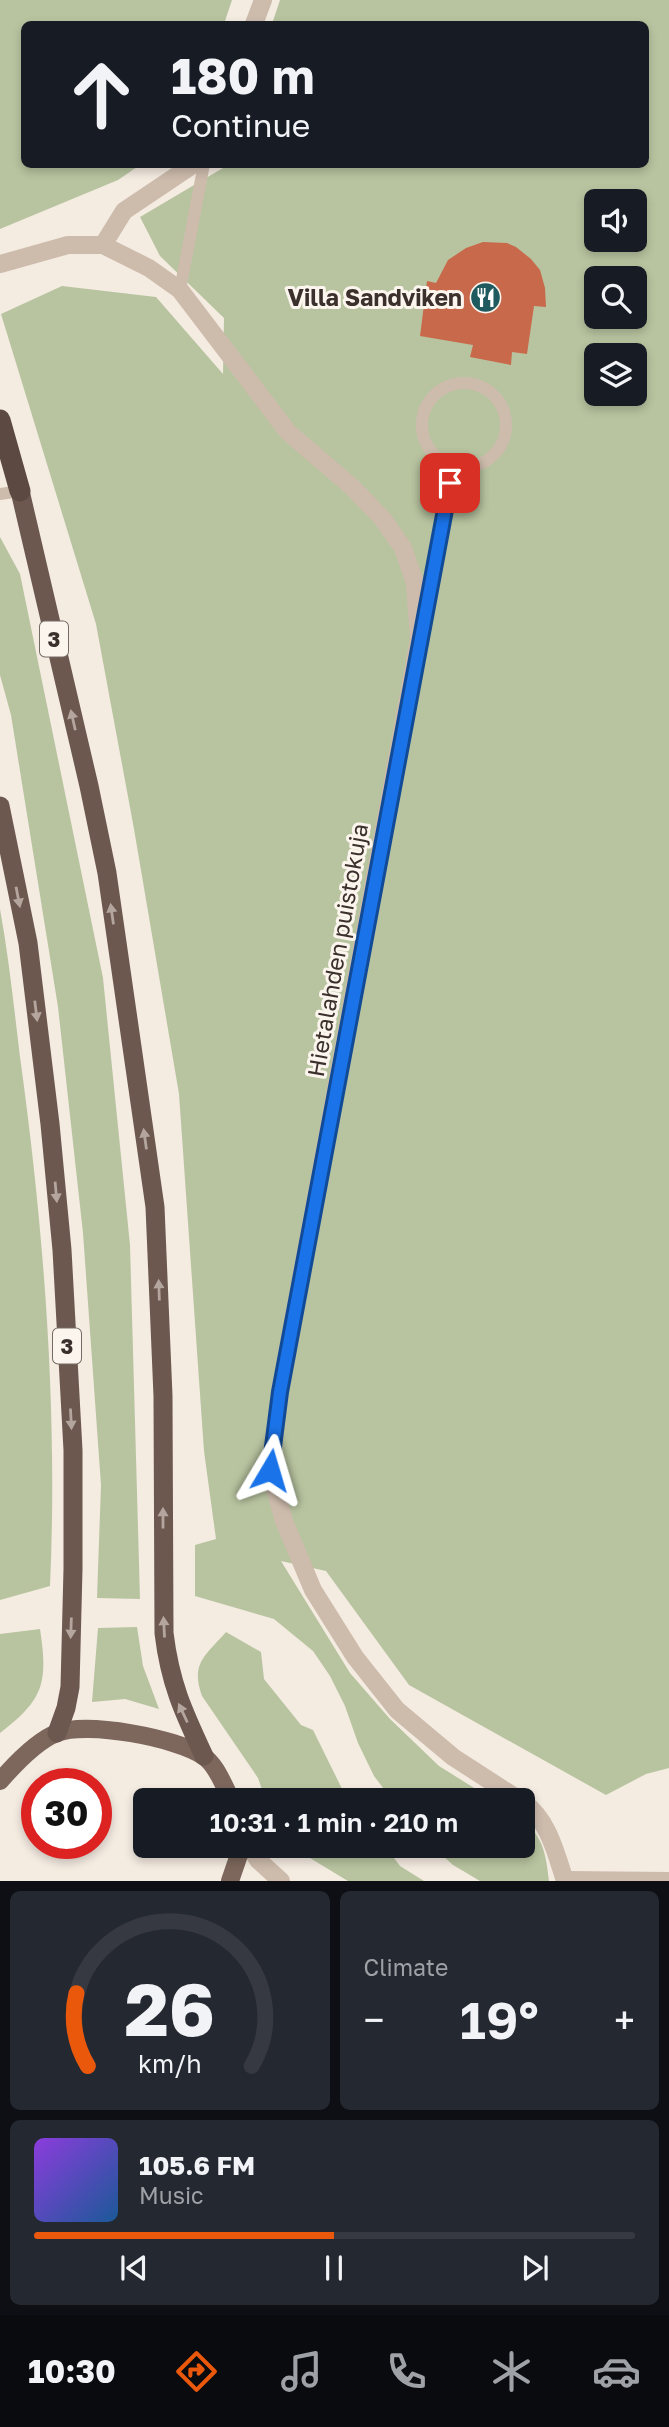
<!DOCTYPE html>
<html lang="en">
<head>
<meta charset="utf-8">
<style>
	:root { --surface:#171b24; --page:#242831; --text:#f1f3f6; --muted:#9ea1a6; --line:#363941; --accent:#ea580c }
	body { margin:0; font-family:"Golos Text",sans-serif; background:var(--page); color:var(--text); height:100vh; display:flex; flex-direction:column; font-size:26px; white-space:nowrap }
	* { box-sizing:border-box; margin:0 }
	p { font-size:23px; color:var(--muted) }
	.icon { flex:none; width:38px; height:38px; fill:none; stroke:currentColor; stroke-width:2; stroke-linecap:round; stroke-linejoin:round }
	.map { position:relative; height:1881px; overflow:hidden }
	.sheet { display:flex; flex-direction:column; gap:10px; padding:10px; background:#0d0f14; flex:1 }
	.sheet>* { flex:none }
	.banner { position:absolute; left:21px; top:21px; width:628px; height:147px; border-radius:10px; box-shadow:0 4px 10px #0003; background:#171b24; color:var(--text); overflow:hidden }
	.fabs { position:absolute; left:584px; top:189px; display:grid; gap:14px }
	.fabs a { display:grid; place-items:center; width:63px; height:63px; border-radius:10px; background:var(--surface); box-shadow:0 4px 10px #0003; font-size:35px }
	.speed { position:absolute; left:21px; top:1768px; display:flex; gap:14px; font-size:35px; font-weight:700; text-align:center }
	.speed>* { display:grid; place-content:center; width:91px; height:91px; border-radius:50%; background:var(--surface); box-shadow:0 4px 10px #0003; line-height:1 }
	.speed .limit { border:10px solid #d22; background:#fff; color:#111 }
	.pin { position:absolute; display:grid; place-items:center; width:60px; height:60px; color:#fff; margin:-30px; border-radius:14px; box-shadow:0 4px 10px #0006 }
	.me { position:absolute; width:77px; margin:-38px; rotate:7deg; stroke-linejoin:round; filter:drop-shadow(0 0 5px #0008) }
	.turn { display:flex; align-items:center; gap:24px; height:147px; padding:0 35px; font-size:32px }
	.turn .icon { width:91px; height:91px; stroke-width:2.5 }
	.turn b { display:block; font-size:49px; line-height:60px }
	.big { font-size:52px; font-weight:600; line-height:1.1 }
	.sheet .widget { flex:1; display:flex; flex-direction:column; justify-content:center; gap:10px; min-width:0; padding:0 24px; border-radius:10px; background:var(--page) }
	.sheet .dial { align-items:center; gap:0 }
	.dial svg { height:182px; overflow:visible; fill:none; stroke:var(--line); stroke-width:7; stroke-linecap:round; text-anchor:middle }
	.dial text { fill:var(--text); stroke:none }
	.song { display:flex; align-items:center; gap:21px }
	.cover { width:84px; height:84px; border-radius:10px; background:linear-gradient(135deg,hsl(270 70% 55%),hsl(210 70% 35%)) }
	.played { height:7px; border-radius:4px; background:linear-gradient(90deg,var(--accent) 50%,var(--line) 50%) }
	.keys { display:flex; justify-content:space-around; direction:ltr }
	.heat { display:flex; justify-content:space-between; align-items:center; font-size:38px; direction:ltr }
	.sheet .tiles { flex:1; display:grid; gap:10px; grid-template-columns:1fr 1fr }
	.widget:last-child { grid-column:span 2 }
	.trip { position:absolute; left:133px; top:1788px; width:402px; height:70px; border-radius:10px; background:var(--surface); box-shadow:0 4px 10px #0003; font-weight:600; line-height:70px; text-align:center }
	.dock { display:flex; height:112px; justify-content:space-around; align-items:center; background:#090b0e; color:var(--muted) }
	.dock .icon { width:49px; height:49px }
	.dock .active { color:var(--accent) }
	.dock b { font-size:32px; color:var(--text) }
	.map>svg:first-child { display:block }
	.green { fill:#b8c4a0; fill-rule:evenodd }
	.building { fill:#c8694b }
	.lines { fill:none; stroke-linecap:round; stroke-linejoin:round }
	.service { stroke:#cdbbac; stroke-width:12 }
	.minor { stroke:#cdbbac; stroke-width:18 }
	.tertiary { stroke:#cdbbac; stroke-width:18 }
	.primary { stroke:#7d675c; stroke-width:18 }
	.trunk { stroke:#6c584f; stroke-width:19 }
	.motorway { stroke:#5c4a42; stroke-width:21 }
	.oneway { fill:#b4a69e }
	.route-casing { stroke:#114b97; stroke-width:18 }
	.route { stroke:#1a73e8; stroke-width:12 }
	.labels { text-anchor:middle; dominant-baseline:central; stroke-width:6; stroke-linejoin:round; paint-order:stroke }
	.shield { fill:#fbf5ee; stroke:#756b66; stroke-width:2 }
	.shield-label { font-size:21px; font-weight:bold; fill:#3b302b }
	.poi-label { font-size:23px; font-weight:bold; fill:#3b302b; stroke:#fbf5ee; text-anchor:end }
	.street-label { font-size:23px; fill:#3b302b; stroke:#fbf5ee }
</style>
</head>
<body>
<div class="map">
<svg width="669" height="1881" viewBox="0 0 669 1881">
	<rect width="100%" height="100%" fill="#f4ebe1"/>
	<g class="green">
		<path d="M0,0h232l-8,24h-200v140l116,1 -22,15 -118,49z"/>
		<path d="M280,0h389v1768l-23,6 -40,21 -197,-110 -83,-114 -45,-10 69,112 40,46 49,47 56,35h-102l-19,-25 -16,-33 -13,-37 -15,-30 -17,-25 -39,-32 -79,-23v-51l21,-6 -12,-88 -25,-357 -45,-265 -38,-205 -95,-310 61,-28 94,11 67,77 1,-56 -64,-62 -20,-39 88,-52 418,-1v-140h-374zM597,201h38v39h-38zM597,278h38v39h-38zM597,355h38v39h-38z"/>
		<path d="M0,537l20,37 83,404 27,267 10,354 -43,-1 4,-113 -18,-252 -25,-226 -47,-292 -11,-40z"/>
		<path d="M0,909c9,49 14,99 20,148 24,173 38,354 30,529l-50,14z"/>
		<path d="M137,1627l6,39 16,43 -34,-10 -33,3 6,-74z"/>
		<path d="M40,1629c8,54 4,70 -40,104v-99z"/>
		<path d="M226,1632l35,20 3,27 37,46 12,5 35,71h-82l-8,-23 -56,-82c-12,-33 4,-41 24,-64z"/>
		<path d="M523,1821c21,16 23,35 26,60h-69l-27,-16 -21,-19h91z"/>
		<path d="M290,1846h95l15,20 24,15h-76z"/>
	</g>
	<path class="building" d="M483,242l24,1 9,4 15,12 9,11 5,18 1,19 -12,-1 -7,48 -15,-2 -1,13 -41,-8 3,-12 -53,-9 7,-55 9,2 12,-23 18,-12z"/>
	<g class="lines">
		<g class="service">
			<path d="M180,290l24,-126"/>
			<circle cx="464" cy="425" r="42"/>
			<path d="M0,494l20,-3"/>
			<path d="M423,621l31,-154"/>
			<path d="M564,1877l105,1"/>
		</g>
		<g class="minor">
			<path d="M254,24l9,-24"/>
			<path d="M103,245l21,-34 70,-47"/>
			<path d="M0,264l68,-19h35l46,23 31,22 108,142 64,55 30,31 21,30 12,35 4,56 -139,753 -10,78 14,51 29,69 42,67 42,53 56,47 68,44"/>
			<path d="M523,1802c25,17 33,51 42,79"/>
		</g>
		<path class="tertiary" d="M249,1846l9,14 23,21"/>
		<g class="primary">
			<path d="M0,1781c14,-16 38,-41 57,-48 30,-12 120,5 146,23 14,9 21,31 29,45"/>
			<path d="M230,1881l12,-35"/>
		</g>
		<g class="trunk">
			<path d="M20,491l69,295 18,87 48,334 8,189 1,237c6,50 19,78 40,123"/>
			<path d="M0,806l28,137 22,181 12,126 11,200v119l-3,118 -4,21 -9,25"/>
		</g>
		<path class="motorway" d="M0,420l20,71"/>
	</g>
	<defs><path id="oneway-solid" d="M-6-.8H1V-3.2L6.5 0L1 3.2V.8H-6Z" transform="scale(1.75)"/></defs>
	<g class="oneway">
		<use href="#oneway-solid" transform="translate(73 720) rotate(-103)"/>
		<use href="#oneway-solid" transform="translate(18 897) rotate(79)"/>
		<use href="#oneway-solid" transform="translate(112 914) rotate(-98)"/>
		<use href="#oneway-solid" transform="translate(36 1011) rotate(83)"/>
		<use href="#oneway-solid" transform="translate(145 1139) rotate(-98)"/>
		<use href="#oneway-solid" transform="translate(56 1192) rotate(85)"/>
		<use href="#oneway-solid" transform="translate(159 1290) rotate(-92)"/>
		<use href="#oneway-solid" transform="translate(71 1419) rotate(87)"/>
		<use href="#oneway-solid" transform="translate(163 1518) rotate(-90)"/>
		<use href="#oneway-solid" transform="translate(164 1627) rotate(-93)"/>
		<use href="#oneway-solid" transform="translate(71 1628) rotate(92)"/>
		<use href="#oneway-solid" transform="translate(183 1713) rotate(-115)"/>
	</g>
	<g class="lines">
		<defs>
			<path id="route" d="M270,1470l10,-78 170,-909"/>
		</defs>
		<use href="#route" class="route-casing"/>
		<use href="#route" class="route"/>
	</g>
	<defs>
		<symbol id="restaurant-disc" viewBox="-11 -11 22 22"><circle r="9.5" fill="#1f5a5e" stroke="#fbf5ee"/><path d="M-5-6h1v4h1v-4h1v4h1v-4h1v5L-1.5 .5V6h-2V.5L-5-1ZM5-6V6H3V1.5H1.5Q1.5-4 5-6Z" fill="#fff"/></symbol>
	</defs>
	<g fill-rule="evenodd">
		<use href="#restaurant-disc" x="468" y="280" width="35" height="35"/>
	</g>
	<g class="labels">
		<g class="shield">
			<rect x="40" y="621.5" width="28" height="35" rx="5"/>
			<rect x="53" y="1328.5" width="28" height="35" rx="5"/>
		</g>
		<g class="shield-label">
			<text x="54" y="639">3</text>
			<text x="67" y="1346">3</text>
		</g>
		<g class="poi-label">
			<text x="462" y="297">Villa Sandviken</text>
		</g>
		<g class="street-label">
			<text transform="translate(337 950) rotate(-80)">Hietalahden puistokuja</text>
		</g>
	</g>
</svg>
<div class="fabs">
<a><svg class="icon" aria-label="sound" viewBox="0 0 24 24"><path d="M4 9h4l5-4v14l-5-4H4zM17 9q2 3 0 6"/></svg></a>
<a><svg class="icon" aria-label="search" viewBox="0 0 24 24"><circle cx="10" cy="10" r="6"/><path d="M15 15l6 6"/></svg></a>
<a><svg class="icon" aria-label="layers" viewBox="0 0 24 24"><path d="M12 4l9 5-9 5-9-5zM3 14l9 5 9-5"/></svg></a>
</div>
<div class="speed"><div class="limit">30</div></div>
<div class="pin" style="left:450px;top:483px;background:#d93025"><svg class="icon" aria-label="arrive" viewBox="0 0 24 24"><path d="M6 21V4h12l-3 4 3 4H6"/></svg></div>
<svg class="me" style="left:270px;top:1470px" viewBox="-20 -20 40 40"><path d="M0-17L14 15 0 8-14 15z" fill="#1a73e8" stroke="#fff" stroke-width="4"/></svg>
<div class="trip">10:31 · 1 min · 210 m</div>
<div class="banner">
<div class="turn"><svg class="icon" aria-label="ahead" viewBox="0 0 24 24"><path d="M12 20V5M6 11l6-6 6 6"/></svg><div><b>180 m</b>Continue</div></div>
</div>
</div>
<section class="sheet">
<div class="tiles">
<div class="widget dial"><svg viewBox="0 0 100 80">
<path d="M14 69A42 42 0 1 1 86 69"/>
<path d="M14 69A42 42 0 0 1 9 37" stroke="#ea580c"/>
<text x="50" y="56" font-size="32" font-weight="700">26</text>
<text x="50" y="72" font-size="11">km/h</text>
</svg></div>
<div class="widget"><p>Climate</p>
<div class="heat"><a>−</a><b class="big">19°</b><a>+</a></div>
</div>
<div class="widget">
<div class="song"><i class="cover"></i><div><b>105.6 FM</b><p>Music</p></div></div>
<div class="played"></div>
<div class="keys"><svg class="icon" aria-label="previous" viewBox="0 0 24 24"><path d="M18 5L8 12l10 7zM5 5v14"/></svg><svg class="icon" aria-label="pause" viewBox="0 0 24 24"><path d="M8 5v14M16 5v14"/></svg><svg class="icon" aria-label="next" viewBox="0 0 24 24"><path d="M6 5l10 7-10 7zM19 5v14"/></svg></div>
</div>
</div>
</section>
<nav class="dock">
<b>10:30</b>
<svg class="icon active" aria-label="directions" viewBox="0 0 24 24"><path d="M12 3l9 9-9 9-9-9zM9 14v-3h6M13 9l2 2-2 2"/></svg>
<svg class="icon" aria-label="music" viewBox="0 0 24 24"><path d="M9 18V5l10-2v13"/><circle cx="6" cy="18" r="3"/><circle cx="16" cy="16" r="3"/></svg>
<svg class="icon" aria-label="phone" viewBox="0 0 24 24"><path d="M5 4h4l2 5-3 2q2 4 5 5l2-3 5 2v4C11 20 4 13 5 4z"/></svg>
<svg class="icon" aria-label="climate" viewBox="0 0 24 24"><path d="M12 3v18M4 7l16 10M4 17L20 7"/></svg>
<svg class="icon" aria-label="car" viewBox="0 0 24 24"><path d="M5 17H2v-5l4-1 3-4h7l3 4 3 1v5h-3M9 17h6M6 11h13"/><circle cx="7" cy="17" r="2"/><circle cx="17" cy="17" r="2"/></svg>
</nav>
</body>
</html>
